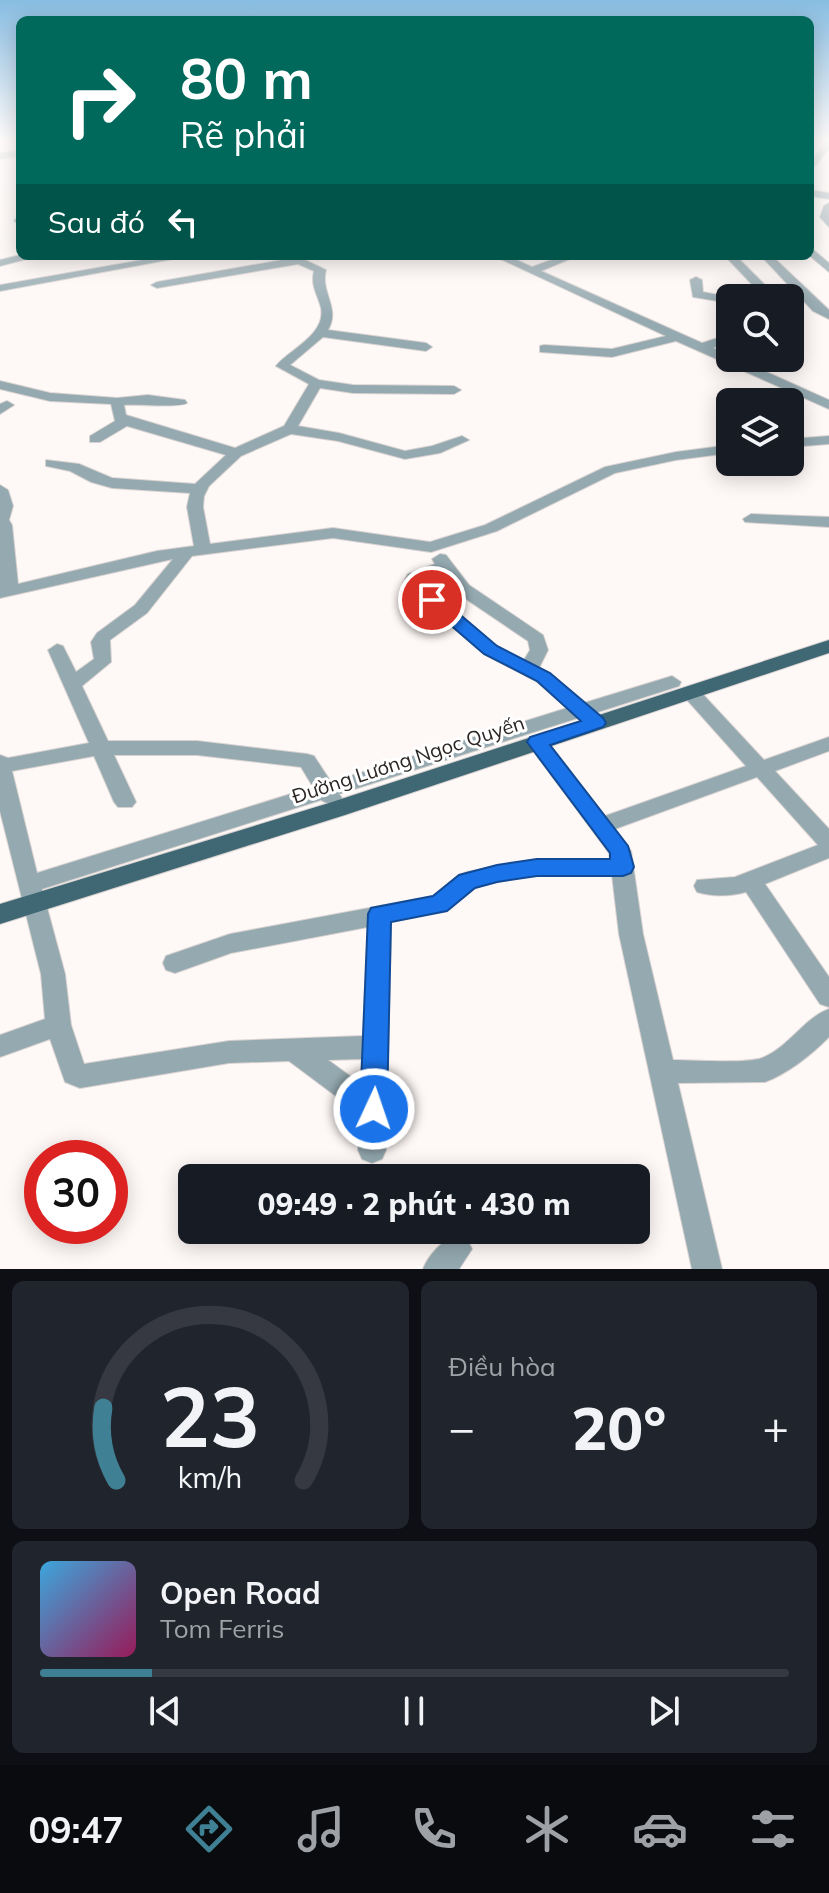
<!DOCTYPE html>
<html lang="vi">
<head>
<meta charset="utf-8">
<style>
	:root { --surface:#171b24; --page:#20242c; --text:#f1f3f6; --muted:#9ea1a6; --line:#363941; --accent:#408094 }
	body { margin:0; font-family:Mulish,sans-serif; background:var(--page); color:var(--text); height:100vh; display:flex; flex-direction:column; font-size:30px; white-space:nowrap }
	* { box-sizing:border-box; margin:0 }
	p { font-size:26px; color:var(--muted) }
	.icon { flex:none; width:44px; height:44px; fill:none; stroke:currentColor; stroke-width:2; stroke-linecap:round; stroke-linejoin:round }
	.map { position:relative; height:1269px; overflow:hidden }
	.side { display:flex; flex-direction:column; gap:12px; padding:12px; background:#0d0f14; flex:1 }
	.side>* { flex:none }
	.hud { position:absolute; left:16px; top:16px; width:798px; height:244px; border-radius:12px; box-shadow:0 4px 20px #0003; background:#00695c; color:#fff; overflow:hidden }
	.controls { position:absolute; left:716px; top:284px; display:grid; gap:16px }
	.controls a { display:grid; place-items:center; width:88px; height:88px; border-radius:12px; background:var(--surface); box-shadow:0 4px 20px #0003; font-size:40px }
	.speed { position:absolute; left:24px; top:1140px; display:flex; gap:16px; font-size:40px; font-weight:700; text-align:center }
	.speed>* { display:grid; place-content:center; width:104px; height:104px; border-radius:50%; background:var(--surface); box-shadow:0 4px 20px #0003; line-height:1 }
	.speed .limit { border:12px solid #d22; background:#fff; color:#111 }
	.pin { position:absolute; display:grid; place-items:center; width:68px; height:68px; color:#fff; margin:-34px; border:4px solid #fff; border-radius:50%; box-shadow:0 2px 8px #0007 }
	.me { position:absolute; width:88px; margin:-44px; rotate:3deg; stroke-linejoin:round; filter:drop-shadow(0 0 6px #0008) }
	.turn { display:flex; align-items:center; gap:28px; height:168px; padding:0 32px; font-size:36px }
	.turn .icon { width:104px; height:104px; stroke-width:2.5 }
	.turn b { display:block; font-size:56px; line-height:68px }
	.then { display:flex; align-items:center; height:76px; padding:0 32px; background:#0003; gap:16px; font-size:30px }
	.big { font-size:60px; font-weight:800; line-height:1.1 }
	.side .card { flex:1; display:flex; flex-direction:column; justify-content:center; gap:12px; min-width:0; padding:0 28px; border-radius:12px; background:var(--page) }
	.side .dial { align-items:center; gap:0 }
	.dial svg { height:208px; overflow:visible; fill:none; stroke:var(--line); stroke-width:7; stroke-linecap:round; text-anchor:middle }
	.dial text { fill:var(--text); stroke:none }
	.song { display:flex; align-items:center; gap:24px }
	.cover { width:96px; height:96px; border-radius:12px; background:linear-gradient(135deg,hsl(200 70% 55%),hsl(330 70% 35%)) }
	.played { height:8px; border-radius:4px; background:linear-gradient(90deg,var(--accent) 15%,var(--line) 15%) }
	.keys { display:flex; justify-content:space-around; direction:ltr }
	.heat { display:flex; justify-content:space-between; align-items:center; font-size:44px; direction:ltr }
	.side .tiles { flex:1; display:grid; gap:12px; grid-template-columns:1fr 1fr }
	.card:last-child { grid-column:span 2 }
	.trip { position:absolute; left:178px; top:1164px; width:472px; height:80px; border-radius:12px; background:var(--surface); box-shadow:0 4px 20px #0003; font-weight:800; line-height:80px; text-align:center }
	.tabs { display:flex; height:128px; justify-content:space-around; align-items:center; background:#090b0e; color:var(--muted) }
	.tabs .icon { width:56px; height:56px }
	.tabs .on { color:var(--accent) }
	.tabs b { font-size:36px; color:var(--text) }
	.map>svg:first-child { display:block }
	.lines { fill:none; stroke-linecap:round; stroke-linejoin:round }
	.minor-casing { stroke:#d8d2d0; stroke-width:2 }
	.major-casing { stroke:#d8d2d0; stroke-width:2 }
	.minor { fill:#94a9b0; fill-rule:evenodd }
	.major { fill:#406774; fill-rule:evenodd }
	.route { fill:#1a73e8; stroke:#114b97; stroke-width:2 }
	.labels { text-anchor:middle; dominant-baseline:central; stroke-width:6; stroke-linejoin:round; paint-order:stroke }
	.street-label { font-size:20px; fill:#2b2624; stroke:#fff }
</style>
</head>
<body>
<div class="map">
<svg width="829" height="1269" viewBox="0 0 829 1269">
	<rect width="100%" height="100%" fill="#fef8f6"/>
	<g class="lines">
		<defs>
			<g id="minor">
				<path d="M826,141h3v8l-19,23v-9z"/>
				<path d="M20,150v6l-20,3v-6z"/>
				<path d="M810,190l19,3v6l-19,-3z"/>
				<path d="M829,203v24l-9,-10 4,-11z"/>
				<path d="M19,217l1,6 -5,-1 -1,-2z"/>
				<path d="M810,247l19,16v9l-19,-16z"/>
				<path d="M20,255l18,1 -38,10v-6z"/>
				<path d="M165,256h24l-189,35v-6z"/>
				<path d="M494,256h14l24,11 30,-11h15l-36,15 161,72 28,-9v8l-17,6 116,52v9l-153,-68 -64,16 -72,-5v-6l4,-1 68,4 54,-13z"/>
				<path d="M725,256h11l42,42h-13z"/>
				<path d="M761,256h11l57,54v9l-16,-8z"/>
				<path d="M299,257l27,13c-6,23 15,38 2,60l98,13 6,4 -6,4 -103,-14 -33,28 29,15 34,5 101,1 7,4 -7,4 -101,-1 -33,-5 -22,38 41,7 66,18 27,-5 30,-10 7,4 -29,13 -35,6 -67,-18 -47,-7 -50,22 -32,30 -5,10 -1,11 7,37 123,-16 97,14 55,-17 120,-58 71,-15 54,-7v8l-54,7 -61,13 -118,58 -66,21 -98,-14 -141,18 -45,57 -37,27 1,22 -29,24 26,55h89l110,13 7,2 17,26 236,-74 -31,-27 -52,-27 -78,-67 -3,-4 5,-9 27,-10 -3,-5 8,-5 6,1 23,30 74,50 5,15 -9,18 11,5 34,30 88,-27 9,6 -2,4 -84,27 2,3 -3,5 -7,1 -9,-4 -239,76 3,4 -4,5 -7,2 -10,-5 -279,89 23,85 6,51 13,39 145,-23 134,-5 5,-109 -137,26 -56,20 -9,-3 -3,-7 3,-7 64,-22 203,-38 26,-21 8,-3 70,-13h73l-1,-6 -82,-111 3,-5h14l61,79 141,-50 -66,-74 3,-4h14l67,72 65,-23v14l-54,20 54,58v29l-64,26 64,93v30l-9,-3 -74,-112c-14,4 -34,5 -49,0l-3,-6 3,-6 38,-3 83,-32 -61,-68 -142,52 16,22 12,83 30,126c20,0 73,4 89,-2 26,-10 42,-40 67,-49v28c-17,17 -40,36 -64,45l-87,1 44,186h-30l-73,-335 -7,-59h-75l-40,7 -23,6 -27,22 -56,12 -5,228 -4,9 -10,4 -10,-4 -4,-9 2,-36 -71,-53 -60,2 -149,25 -15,-6 -15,-43 -50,18v-22l45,-16 -4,-45 -41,-163v-56l8,3 81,-15 -41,-93 9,-6 6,2 13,26 18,-13 -3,-17 6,-9 38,-28 38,-46 -173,39v-113l8,5 5,16 -4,14 3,5 6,59 139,-33 37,-5 -7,-39 3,-14 -78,-5 -21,-6 -21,-11 -24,-5v-6l33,4 33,14 83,6 31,-29 -99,-29 -27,16h-10v-6l25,-15 -4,-17 -61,-3 -50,-12v-8l50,12 67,5 31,-3 37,5 2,3c-8,5 -48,1 -63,2l2,10 109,33 49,-22 25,-42 -33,-18c14,-17 50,-31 45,-58 -3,-13 -11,-22 -7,-37l-16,-7 -141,24 -6,-3 6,-3zM442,573l15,20 71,48 2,9 -6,10 -28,-14 -75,-64zM114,755h83l104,12 12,20 -276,86 -25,-102 82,-15 20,46 4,5h14l4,-5zM362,1059l-1,25 -33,-24z"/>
				<path d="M696,277l6,3 1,12 31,6h-4v5l-37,-6 -3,-17z"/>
				<path d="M7,401l7,4 -14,9v-10z"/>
				<path d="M829,436v8l-39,3v-8z"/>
				<path d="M751,514l78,3v10l-84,-5 -2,-3z"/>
				<path d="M457,1234l10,5 5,10 -13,20h-36c6,-15 19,-28 34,-35z"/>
			</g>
			<path id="major" d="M829,640v13l-484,162 -345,109v-20l329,-101z"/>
		</defs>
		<use href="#minor" class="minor-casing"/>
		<use href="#major" class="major-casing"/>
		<use href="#minor" class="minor"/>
		<use href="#major" class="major"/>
	</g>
	<linearGradient id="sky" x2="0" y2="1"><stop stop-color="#88bde2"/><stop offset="0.44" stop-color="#fffcfb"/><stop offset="1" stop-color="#fffcfb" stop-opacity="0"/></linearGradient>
	<rect width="829" height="319" fill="url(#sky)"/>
	<path class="route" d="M432,594l6,2 59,50 53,27 53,45 3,5 -3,4 -53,18 78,101 6,21 -3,6 -8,3h-86l-40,6 -22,6 -28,23 -56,11 -4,187 -4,9 -9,3 -10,-3 -4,-9 8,-195 3,-6 62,-12 26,-21 38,-10 40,-6h73v-6l-83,-111 3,-5 51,-16 -44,-40 -53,-27 -59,-51 -2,-3 2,-4z"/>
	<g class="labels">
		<g class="street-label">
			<text transform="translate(408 759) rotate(-18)">Đường Lương Ngọc Quyến</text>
		</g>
	</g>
</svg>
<div class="controls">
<a><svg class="icon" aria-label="search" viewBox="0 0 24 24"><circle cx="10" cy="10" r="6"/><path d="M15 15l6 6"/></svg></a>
<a><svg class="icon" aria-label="layers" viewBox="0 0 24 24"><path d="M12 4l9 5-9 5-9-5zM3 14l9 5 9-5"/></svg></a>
</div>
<div class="speed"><div class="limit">30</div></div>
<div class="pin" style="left:432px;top:600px;background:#d93025"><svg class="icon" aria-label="arrive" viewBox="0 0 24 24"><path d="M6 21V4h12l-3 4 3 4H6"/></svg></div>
<svg class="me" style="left:374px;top:1109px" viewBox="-20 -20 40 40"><circle r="17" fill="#1a73e8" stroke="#fff" stroke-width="3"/><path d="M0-11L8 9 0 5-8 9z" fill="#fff"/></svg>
<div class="trip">09:49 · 2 phút · 430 m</div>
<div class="hud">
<div class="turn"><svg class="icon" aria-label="right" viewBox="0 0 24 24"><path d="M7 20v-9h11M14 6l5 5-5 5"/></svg><div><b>80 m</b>Rẽ phải</div></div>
<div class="then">Sau đó<svg class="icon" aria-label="left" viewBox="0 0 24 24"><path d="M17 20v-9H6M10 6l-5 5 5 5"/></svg></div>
</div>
</div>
<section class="side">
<div class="tiles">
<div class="card dial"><svg viewBox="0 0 100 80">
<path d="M14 69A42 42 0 1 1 86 69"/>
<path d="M14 69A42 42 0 0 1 9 41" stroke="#408094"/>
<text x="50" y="56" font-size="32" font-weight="700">23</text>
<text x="50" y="72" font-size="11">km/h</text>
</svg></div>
<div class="card"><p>Điều hòa</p>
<div class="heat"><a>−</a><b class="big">20°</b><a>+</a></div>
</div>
<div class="card">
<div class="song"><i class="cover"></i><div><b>Open Road</b><p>Tom Ferris</p></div></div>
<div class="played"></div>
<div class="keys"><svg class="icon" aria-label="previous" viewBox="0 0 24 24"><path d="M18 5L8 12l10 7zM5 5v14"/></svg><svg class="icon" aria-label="pause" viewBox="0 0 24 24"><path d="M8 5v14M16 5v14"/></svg><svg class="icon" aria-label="next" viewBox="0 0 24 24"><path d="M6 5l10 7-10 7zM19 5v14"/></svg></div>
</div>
</div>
</section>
<nav class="tabs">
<b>09:47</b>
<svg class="icon on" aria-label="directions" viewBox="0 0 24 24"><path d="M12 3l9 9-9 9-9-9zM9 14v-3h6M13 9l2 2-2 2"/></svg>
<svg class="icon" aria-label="music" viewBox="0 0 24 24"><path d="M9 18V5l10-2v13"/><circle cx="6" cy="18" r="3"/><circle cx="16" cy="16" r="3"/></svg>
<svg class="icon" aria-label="phone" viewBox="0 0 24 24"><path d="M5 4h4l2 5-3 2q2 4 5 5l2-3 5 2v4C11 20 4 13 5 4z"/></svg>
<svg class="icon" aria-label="climate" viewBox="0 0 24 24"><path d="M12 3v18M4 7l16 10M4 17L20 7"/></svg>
<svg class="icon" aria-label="car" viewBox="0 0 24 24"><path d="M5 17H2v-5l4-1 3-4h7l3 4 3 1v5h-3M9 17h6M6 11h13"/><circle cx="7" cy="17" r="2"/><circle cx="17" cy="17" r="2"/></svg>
<svg class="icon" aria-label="filters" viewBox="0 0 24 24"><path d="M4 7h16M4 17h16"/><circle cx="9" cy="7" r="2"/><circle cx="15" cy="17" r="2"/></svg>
</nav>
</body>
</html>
